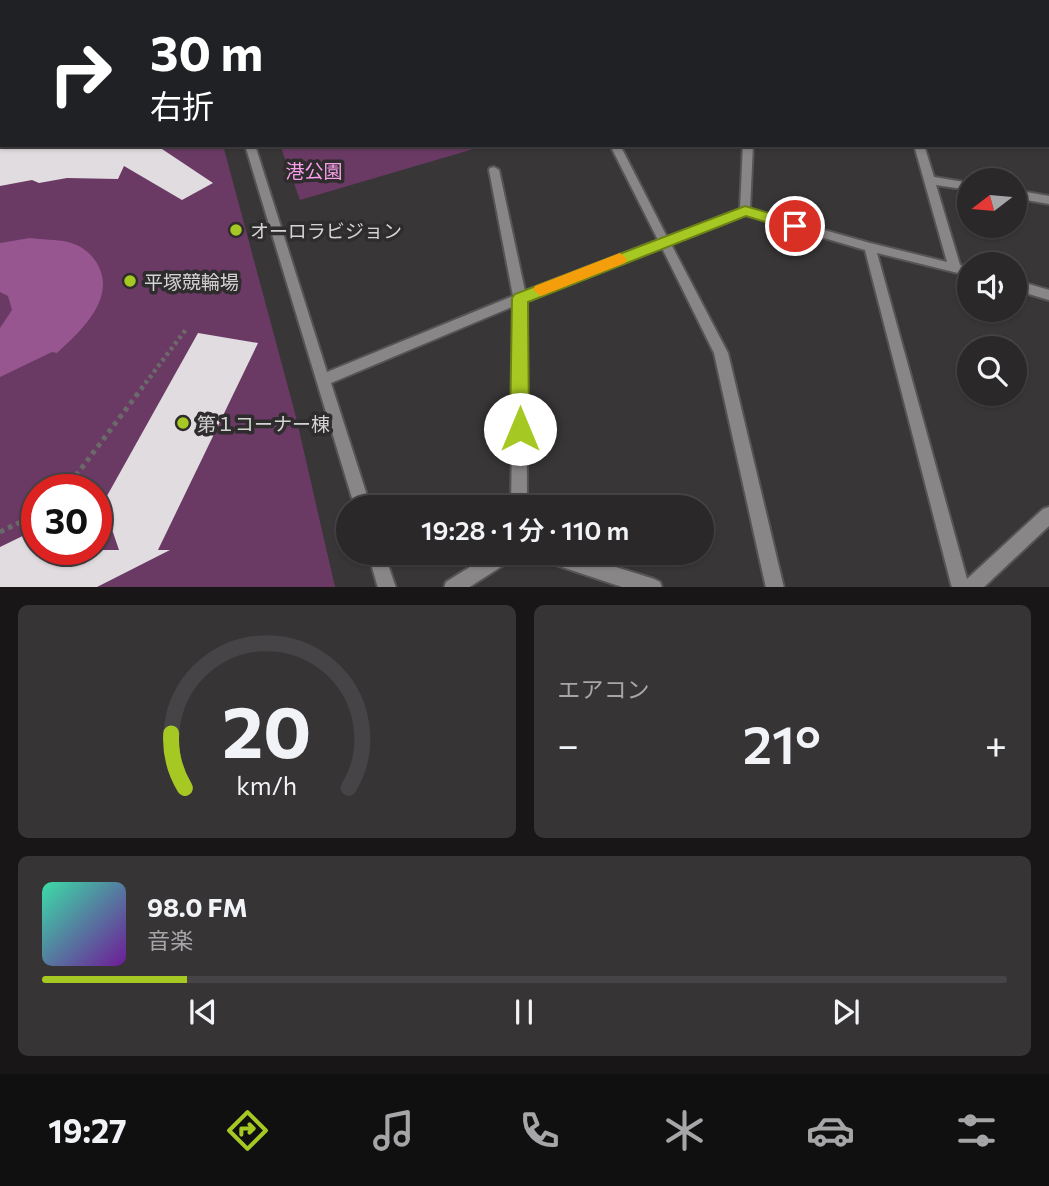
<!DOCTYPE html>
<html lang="ja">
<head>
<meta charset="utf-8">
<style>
	:root { --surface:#2b282a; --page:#373436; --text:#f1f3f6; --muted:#a6a6a8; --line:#474447; --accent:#a6c822 }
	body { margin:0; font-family:Commissioner,"Noto Sans JP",sans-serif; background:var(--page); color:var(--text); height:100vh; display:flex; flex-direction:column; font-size:26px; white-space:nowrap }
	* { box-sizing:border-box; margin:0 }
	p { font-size:23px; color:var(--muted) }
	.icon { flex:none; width:38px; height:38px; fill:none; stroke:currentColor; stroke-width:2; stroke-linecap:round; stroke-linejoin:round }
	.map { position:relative; height:587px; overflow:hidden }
	.drawer { display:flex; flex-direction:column; gap:18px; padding:18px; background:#181617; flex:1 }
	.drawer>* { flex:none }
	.hud { position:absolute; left:0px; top:0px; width:1050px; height:147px; box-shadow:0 2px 5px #0004,0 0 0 2px var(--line); background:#202124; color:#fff; overflow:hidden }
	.needle { width:46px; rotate:254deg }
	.tools { position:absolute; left:957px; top:168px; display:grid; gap:14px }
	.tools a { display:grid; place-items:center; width:70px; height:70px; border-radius:50%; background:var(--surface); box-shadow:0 2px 5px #0004,0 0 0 2px var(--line); font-size:35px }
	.speed { position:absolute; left:21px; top:474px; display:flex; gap:14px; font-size:35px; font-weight:700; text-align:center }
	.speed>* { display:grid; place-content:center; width:91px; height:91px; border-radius:50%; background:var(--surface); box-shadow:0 2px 5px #0004,0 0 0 2px var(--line); line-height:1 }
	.speed .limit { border:10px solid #d22; background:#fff; color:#111 }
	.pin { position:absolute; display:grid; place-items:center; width:60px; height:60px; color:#fff; margin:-30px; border:4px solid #fff; border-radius:50%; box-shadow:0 2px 7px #0007 }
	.me { position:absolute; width:77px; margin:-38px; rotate:0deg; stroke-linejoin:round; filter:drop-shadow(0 0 5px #0008) }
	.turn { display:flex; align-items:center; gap:24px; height:147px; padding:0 35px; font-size:32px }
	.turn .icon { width:91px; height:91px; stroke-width:2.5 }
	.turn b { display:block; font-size:49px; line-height:60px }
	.big { font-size:52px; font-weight:600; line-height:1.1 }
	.drawer .card { flex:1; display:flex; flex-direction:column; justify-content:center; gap:10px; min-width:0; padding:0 24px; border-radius:10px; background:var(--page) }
	.drawer .dial { align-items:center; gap:0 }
	.dial svg { height:182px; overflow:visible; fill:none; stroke:var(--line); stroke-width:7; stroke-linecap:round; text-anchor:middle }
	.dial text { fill:var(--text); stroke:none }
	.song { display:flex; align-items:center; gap:21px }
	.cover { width:84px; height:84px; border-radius:10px; background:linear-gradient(135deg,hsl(160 70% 55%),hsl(280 70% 35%)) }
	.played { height:7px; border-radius:4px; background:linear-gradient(90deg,var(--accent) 15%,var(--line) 15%) }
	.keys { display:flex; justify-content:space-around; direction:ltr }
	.heat { display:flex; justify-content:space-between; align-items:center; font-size:38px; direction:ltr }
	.drawer .tiles { flex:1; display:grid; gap:18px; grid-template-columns:1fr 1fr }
	.card:last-child { grid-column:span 2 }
	.trip { position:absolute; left:336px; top:495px; width:378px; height:70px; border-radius:35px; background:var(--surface); box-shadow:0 2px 5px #0004,0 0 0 2px var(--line); font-weight:600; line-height:70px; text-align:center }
	.menu { display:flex; height:112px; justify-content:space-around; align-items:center; background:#111011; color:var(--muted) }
	.menu .icon { width:49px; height:49px }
	.menu .current { color:var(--accent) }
	.menu b { font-size:32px; color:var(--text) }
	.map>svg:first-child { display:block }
	.green { fill:#6a3a64; fill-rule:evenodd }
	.water { fill:#97568f }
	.building { fill:#e0dcdf }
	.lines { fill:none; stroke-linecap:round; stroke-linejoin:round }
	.minor-casing { stroke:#565456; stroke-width:4 }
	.path-far1 { stroke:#6c696b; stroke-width:4.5; stroke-dasharray:3.5 3.5; stroke-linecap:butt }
	.path { stroke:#6c696b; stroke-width:5; stroke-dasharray:4.5 4.5; stroke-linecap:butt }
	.minor { fill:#898688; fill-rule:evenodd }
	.route { fill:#a6c822; stroke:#6c8216; stroke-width:2 }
	.slow { fill:#f59e0b }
	.poi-dot { fill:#a6c822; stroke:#2f2c2e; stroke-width:2.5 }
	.labels { text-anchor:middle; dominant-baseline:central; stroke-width:7; stroke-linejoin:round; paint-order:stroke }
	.park-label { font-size:19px; fill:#f99fed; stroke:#2f2c2e }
	.poi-label { font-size:19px; fill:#d5d4d5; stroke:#2f2c2e; text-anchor:start }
</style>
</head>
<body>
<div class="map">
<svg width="1049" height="588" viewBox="0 0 1049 588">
	<rect width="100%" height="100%" fill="#393638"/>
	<g class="green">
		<path d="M0,99l2,46h221l73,272 39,170h-335zM37,490h59v60h-59z"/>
		<path d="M280,145h197v3l-177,52z"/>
	</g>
	<path class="water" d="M30,238c12,2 26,1 38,4 13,3 24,12 30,23 18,34 -17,66 -41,88l-5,-1 -52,25v-49l12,-18 -4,-14 -8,-4v-49z"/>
	<g class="building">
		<path d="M0,145h156l57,38 -31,17 -58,-34 -6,13 -51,-1 -28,5 -7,-3 -32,6z"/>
		<path d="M198,333l60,10 -100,207h12l-73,37h-97v-40l37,-18v21h82l-16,-47z"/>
	</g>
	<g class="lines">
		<defs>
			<g id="minor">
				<path d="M17,0h15l-2,2h-15z"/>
				<rect x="54" y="0" width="8" height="2"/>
				<path d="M198,0h8v2h-7z"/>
				<rect x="457" y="0" width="8" height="2"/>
				<rect x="556" y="0" width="8" height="2"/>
				<rect x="650" y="0" width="8" height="2"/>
				<path d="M731,0h8v2h-7z"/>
				<path d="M886,0h8v2h-7z"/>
				<path d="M1031,0h8l1,2h-7z"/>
				<rect x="0" y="3" width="2" height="4"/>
				<rect x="1048" y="10" width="1" height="4"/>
				<path d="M1049,32v5h-1v-5z"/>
				<rect x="0" y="92" width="2" height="6"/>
				<rect x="1048" y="128" width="1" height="6"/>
				<path d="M245,145h10l72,227 186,-76 -24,-126 1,-2 4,-1 5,3 26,121 133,-51 -48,-95h10l47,92 73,-28 3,-64h10l-3,64 120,34 77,19 -33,-117h10l10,32 36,6v7l-34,-5 24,80 10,2v9l-93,-23 90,326 76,-70 6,-2v19l-66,62h-31l-87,-338 -119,-35 -75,29 57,109 56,235h-18l-52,-235 -52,-105 -136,53 1,207h-16l3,-202 -183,77 40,125h-16z"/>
				<path d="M1015,190l34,6v8l-34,-6z"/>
				<path d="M1015,280l34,10v10l-34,-10z"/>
				<path d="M368,553h16l12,35h-18z"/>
				<path d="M492,553h23l-2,6 -45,29h-24l2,-6z"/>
				<path d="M536,553h35l83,26 6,3 2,6h-37l-87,-29z"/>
			</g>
		</defs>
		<use href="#minor" class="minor-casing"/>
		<path class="path-far1" d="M141,389l46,-61"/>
		<g class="path">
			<path d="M65,490l77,-102"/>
			<path d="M0,532l37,-18"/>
		</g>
		<use href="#minor" class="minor"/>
	</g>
	<path class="route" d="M745,206l55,16 2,4 -7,5 -49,-15 -218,86 1,127 -3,6 -6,3 -7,-3 -3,-6 2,-131 3,-4z"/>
	<path class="slow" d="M620,253l7,6 -2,4 -84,33 -8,-6 2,-4z"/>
	<g class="poi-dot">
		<circle cx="236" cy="230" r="7"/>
		<circle cx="130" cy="281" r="7"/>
		<circle cx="183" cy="423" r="7"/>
	</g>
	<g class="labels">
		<g class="park-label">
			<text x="314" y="170">港公園</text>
		</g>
		<g class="poi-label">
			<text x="250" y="230">オーロラビジョン</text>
			<text x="144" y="281">平塚競輪場</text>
			<text x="197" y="423">第１コーナー棟</text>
		</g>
	</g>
</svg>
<div class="tools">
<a><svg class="needle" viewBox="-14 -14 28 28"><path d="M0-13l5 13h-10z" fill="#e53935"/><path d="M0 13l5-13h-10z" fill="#a6a6a8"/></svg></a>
<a><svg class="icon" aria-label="sound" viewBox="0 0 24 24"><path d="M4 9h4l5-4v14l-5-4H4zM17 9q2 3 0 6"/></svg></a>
<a><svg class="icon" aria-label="search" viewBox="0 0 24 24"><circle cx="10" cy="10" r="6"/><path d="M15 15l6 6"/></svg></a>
</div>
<div class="speed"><div class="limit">30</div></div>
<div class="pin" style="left:795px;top:226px;background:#d93025"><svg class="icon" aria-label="arrive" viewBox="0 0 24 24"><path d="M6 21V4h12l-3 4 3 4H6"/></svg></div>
<svg class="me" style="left:520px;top:429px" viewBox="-20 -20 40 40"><circle r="19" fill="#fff"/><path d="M0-13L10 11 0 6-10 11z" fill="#a6c822"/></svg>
<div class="trip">19:28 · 1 分 · 110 m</div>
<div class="hud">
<div class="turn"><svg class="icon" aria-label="right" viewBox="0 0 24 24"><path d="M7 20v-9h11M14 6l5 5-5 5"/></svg><div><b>30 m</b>右折</div></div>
</div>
</div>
<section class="drawer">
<div class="tiles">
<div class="card dial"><svg viewBox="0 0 100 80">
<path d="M14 69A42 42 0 1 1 86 69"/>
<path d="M14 69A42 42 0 0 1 8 45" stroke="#a6c822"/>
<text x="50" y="56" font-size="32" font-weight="700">20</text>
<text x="50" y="72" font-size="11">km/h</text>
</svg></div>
<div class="card"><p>エアコン</p>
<div class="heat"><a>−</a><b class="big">21°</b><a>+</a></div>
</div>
<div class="card">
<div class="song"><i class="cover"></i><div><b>98.0 FM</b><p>音楽</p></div></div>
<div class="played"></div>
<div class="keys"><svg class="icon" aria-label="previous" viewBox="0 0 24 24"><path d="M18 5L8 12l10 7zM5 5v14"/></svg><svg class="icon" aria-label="pause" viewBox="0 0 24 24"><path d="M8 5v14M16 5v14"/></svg><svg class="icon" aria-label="next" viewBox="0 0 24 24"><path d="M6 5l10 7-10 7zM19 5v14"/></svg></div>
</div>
</div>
</section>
<nav class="menu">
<b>19:27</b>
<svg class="icon current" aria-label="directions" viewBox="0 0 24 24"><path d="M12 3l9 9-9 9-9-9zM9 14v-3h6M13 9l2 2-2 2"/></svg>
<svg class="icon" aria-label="music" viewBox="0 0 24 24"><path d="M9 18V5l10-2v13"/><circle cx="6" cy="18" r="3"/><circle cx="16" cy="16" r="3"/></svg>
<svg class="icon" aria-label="phone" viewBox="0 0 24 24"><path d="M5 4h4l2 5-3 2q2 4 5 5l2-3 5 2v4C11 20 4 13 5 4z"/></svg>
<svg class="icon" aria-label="climate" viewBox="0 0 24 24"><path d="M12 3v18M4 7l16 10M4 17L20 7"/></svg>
<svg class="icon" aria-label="car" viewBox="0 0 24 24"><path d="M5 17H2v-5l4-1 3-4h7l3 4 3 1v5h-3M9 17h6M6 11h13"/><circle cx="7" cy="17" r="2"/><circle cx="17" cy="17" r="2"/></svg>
<svg class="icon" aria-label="filters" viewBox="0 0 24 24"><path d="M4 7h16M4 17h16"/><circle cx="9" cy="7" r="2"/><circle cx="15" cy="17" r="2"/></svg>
</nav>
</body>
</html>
